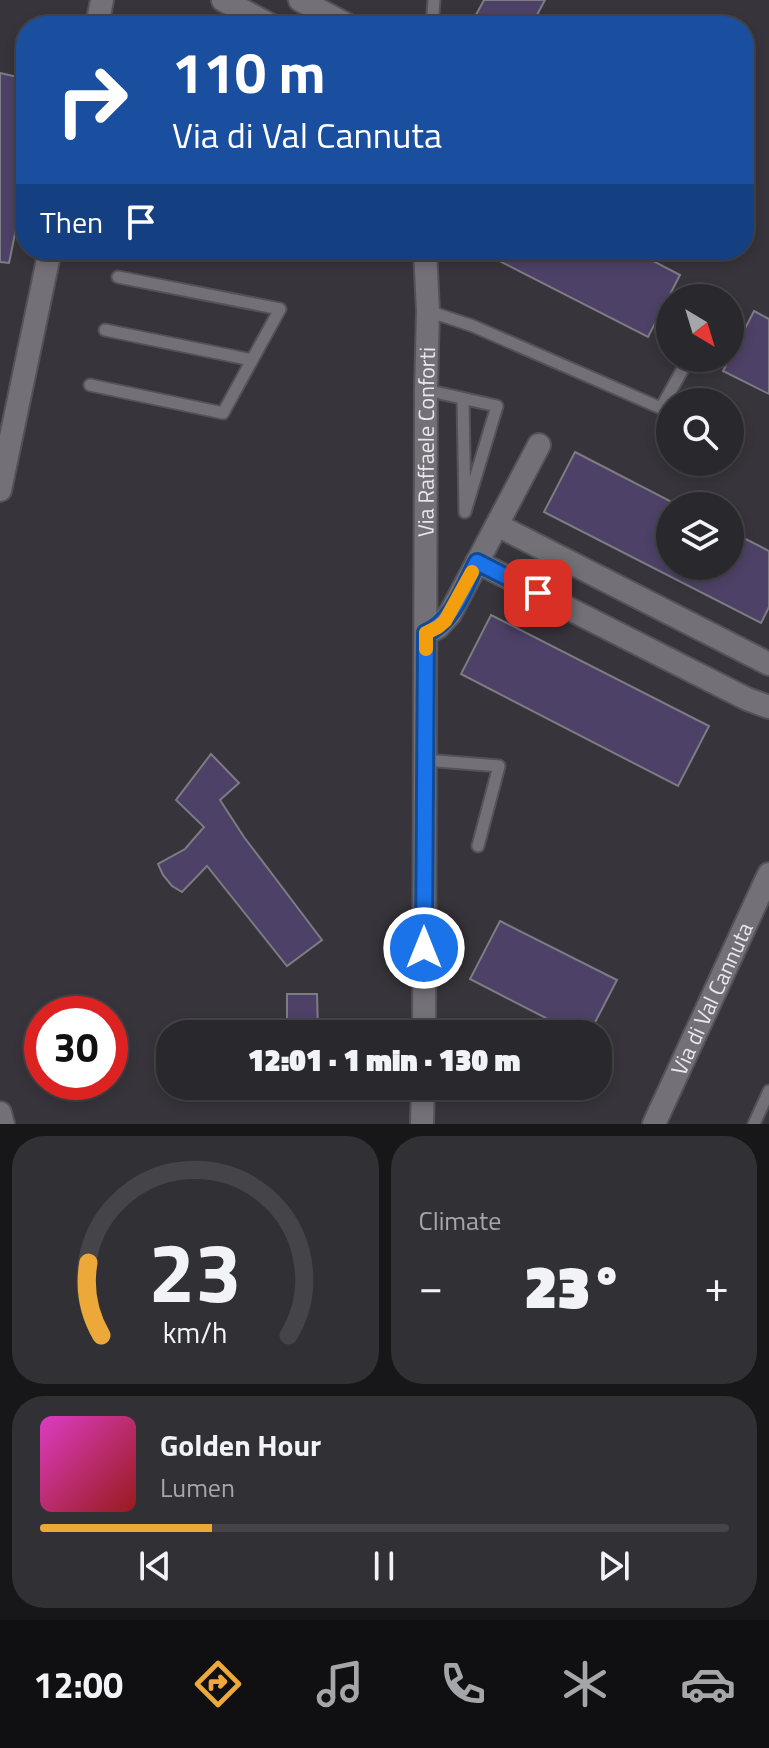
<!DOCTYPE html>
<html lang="en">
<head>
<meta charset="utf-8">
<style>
	:root { --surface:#29282c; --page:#313034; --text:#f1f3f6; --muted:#a5a6a9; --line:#454448; --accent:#eca93a }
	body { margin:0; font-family:"Titillium Web",sans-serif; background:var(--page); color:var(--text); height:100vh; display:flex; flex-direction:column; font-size:30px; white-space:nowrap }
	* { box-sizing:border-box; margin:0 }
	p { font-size:26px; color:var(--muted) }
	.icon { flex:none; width:44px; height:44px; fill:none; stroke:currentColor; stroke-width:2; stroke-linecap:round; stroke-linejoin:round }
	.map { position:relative; height:1124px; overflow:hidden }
	.panel { display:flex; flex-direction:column; gap:12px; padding:12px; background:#171618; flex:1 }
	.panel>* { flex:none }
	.hud { position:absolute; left:16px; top:16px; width:738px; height:244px; border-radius:32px; box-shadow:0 4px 12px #0003,0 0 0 2px var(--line); background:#1a4fa0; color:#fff; overflow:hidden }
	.needle { width:52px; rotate:142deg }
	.tools { position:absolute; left:656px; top:284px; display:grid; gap:16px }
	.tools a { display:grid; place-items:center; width:88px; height:88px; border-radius:50%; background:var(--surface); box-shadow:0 4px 12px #0003,0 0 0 2px var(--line); font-size:40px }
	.speed { position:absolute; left:24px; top:996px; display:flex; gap:16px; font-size:40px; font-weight:700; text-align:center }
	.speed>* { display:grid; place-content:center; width:104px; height:104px; border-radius:50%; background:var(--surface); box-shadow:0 4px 12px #0003,0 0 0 2px var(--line); line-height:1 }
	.speed .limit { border:12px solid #d22; background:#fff; color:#111 }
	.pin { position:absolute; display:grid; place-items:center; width:68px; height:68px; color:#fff; margin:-34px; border-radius:16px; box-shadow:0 4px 12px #0006 }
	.me { position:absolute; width:88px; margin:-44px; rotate:0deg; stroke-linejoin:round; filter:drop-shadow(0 0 6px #0008) }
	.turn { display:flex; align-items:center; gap:28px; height:168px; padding:0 24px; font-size:36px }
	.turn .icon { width:104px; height:104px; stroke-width:2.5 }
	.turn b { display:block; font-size:56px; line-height:68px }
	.then { display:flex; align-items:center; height:76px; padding:0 24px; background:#0003; gap:16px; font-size:30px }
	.big { font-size:60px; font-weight:800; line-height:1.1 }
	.panel .tile { flex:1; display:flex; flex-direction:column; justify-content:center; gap:12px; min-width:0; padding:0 28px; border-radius:32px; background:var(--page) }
	.panel .dial { align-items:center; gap:0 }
	.dial svg { height:208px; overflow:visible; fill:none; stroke:var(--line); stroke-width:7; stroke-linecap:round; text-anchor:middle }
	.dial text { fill:var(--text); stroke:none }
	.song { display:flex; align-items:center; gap:24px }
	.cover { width:96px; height:96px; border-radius:12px; background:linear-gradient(135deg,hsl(310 70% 55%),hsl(0 70% 35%)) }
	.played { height:8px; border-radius:4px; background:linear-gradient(90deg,var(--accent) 25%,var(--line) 25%) }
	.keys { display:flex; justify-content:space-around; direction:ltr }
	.heat { display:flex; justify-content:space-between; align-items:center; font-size:44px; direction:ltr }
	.panel .tiles { flex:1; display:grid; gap:12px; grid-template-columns:1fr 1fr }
	.tile:last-child { grid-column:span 2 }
	.trip { position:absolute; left:156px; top:1020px; width:456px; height:80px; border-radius:32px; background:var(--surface); box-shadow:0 4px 12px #0003,0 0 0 2px var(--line); font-weight:800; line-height:80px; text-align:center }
	.menu { display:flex; height:128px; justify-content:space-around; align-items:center; background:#101012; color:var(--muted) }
	.menu .icon { width:56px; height:56px }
	.menu .on { color:var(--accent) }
	.menu b { font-size:36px; color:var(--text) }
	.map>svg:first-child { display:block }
	.building { fill:#4e4167; stroke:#7d7c82; stroke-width:2 }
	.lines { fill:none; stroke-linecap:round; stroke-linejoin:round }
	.lane-casing { stroke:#535256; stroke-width:15 }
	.street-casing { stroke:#535256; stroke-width:26 }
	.lane { stroke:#737177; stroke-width:11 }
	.street { stroke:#737177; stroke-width:22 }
	.route-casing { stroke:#114b97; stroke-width:20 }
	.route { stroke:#1a73e8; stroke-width:14 }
	.slow { stroke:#f59e0b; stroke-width:14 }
	.labels { text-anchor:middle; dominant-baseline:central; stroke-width:8; stroke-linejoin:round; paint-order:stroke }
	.street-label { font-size:22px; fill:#e8e7ea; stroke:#2c2b30 }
</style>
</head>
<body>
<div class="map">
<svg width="769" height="1124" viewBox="0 0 769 1124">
	<rect width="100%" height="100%" fill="#37353b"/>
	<g class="building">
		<path d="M484,0h61l-14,26h-61z"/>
		<path d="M0,73l26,6v101l-17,83 -9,-1z"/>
		<path d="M478,250h154l48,25 -32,62z"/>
		<path d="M754,311l15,8v75l-46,-23z"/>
		<path d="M575,452l95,49v65h60v-35l39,20v56l-8,16 -217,-111z"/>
		<path d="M491,615l218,111 -31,60 -217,-112z"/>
		<path d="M211,754l28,29 -19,17 24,37 78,103 -35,26 -80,-100 -25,26 -10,-6 -9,-11 -5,-11 27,-15 19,-22 -28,-27z"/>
		<path d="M500,921l117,59 -28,54h-12l-107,-55z"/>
		<path d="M287,994h30l1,35h-31z"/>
	</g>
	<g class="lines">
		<defs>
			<g id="lane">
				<path d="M432,26l2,-26"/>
				<path d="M428,311l45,15 197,86"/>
				<path d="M105,330l147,30"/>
				<path d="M90,385l133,28 57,-104 -162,-32"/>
				<path d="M426,390l71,16 -32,106 -2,-113"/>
				<path d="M661,408l28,-50"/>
				<path d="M425,760l74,6 -21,80"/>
				<path d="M754,1124l15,-33"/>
			</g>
			<g id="street">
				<path d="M223,0l49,26"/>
				<path d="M300,0l49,26"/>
				<path d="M97,26l5,-26"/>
				<path d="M0,490l50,-240"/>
				<path d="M497,525l272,139"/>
				<path d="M477,562l270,137 22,8"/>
				<path d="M426,633l12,-6 12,-13 89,-169"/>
				<path id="s1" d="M424,1034l2,-644 2,-79 -3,-61"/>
				<path d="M0,1113l3,11"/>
				<path d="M422,1124l1,-38"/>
				<path id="s2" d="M654,1124l115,-250"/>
			</g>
		</defs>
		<use href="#lane" class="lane-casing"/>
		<use href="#street" class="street-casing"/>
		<use href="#lane" class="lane"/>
		<use href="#street" class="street"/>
	</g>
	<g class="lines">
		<defs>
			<path id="route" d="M424,948l2,-315c27,-11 38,-46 51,-71l61,31"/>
		</defs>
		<use href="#route" class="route-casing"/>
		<use href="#route" class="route"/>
		<path class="slow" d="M426,649v-16l12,-6 7,-6 27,-49"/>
	</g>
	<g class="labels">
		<g class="street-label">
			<text stroke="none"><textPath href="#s1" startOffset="592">Via Raffaele Conforti</textPath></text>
			<text stroke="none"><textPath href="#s2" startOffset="138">Via di Val Cannuta</textPath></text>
		</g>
	</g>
</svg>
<div class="tools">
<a><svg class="needle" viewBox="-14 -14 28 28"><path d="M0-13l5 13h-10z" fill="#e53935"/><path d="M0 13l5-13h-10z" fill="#a5a6a9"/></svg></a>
<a><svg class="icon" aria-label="search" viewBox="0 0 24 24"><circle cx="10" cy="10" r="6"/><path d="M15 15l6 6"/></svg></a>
<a><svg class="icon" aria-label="layers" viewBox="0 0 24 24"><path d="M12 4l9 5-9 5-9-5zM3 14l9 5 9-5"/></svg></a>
</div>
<div class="speed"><div class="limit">30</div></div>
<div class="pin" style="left:538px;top:593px;background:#d93025"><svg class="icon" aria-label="arrive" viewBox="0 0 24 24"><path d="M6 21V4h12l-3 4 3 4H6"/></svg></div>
<svg class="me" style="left:424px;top:948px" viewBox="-20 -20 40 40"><circle r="17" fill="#1a73e8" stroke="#fff" stroke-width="3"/><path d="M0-11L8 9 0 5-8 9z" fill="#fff"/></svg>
<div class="trip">12:01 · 1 min · 130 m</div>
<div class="hud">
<div class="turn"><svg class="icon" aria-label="right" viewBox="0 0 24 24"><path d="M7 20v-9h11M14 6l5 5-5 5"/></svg><div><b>110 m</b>Via di Val Cannuta</div></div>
<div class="then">Then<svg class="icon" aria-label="arrive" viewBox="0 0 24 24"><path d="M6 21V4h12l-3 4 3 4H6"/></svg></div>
</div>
</div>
<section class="panel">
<div class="tiles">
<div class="tile dial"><svg viewBox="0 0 100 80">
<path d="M14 69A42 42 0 1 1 86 69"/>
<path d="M14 69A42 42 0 0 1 9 41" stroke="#eca93a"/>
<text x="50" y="56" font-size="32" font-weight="700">23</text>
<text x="50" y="72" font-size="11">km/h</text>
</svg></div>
<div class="tile"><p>Climate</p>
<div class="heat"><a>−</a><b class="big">23°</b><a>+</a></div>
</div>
<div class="tile">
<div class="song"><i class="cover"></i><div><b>Golden Hour</b><p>Lumen</p></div></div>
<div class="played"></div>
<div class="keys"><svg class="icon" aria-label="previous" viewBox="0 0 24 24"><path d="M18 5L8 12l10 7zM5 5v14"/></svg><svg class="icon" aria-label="pause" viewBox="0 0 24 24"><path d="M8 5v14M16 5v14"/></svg><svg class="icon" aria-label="next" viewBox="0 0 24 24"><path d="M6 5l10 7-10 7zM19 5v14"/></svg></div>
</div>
</div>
</section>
<nav class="menu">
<b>12:00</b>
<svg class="icon on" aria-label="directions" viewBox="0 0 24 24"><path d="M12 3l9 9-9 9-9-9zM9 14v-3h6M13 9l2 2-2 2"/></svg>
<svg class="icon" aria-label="music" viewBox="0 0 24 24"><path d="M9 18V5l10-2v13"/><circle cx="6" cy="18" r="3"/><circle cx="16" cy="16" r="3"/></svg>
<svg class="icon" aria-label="phone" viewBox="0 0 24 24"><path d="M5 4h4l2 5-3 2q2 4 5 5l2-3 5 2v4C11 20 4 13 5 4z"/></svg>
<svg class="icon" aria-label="climate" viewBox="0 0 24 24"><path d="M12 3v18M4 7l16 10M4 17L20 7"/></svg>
<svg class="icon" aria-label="car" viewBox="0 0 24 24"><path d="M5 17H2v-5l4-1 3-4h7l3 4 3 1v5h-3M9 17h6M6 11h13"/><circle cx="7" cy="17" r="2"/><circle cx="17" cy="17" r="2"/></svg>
</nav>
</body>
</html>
